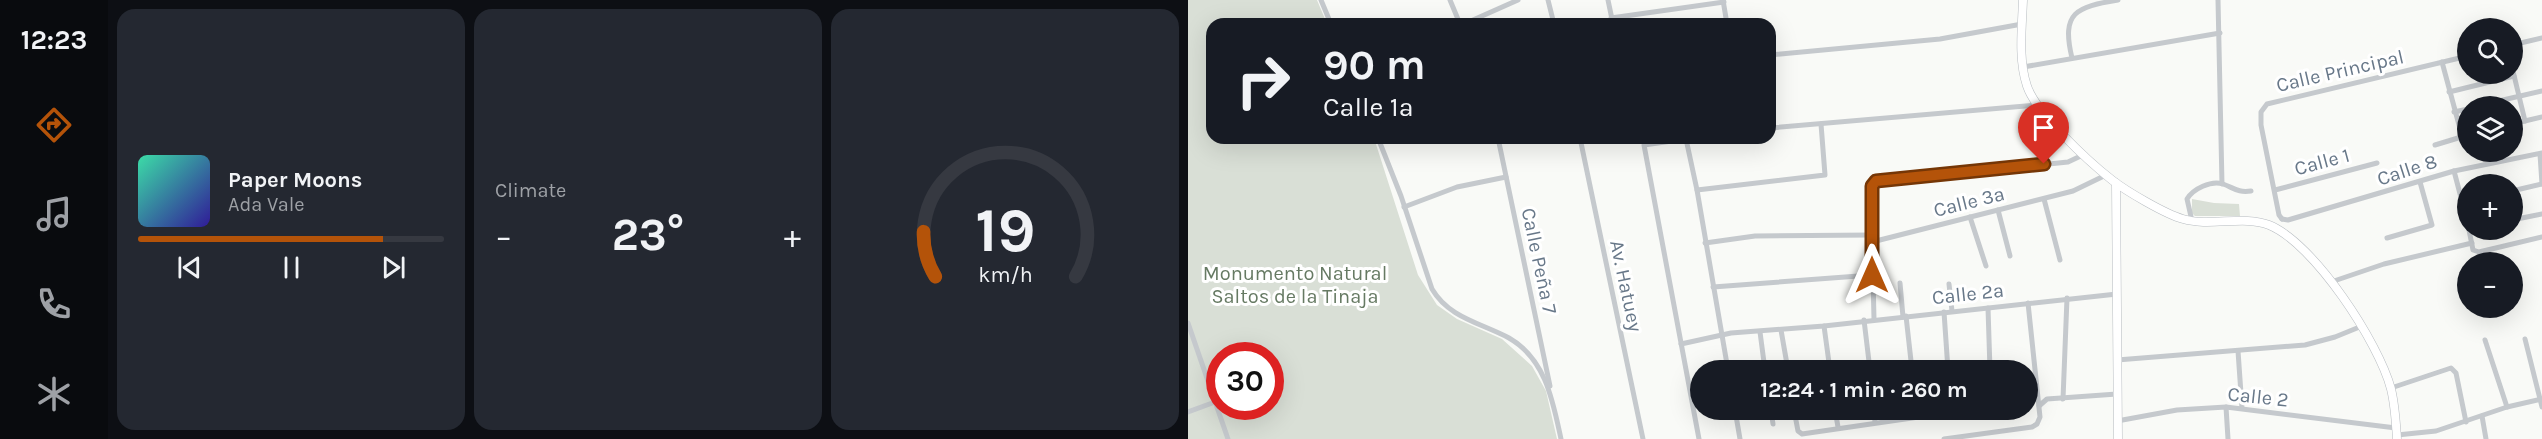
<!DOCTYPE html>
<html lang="en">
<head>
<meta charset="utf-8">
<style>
	:root { --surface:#171b24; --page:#242831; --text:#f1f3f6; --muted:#9ea1a6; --line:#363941; --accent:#b45309 }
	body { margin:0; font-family:Karla,sans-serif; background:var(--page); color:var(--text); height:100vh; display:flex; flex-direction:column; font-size:22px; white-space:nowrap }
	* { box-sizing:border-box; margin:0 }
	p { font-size:20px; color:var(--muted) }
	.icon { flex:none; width:33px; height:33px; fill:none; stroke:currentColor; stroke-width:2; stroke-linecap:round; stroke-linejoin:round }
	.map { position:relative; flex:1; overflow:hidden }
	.sheet { display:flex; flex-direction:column; gap:9px; padding:9px; background:#0d0f14; width:1080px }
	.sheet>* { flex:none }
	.guide { position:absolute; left:18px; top:18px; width:570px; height:126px; border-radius:18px; box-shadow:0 6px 24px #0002; background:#171b24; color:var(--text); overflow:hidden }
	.fabs { position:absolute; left:1269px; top:18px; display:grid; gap:12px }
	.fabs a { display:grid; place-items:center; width:66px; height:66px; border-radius:50%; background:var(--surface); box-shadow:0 6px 24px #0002; font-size:30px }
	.speed { position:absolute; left:18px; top:342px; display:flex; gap:12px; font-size:30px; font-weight:700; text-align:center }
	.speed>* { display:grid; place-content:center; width:78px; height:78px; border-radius:50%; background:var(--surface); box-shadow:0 6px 24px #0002; line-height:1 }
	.speed .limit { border:9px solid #d22; background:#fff; color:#111 }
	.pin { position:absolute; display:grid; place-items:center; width:51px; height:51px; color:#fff; margin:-62px -26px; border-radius:50% 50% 50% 0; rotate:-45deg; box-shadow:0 0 6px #0007 }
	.pin .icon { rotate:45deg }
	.me { position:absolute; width:66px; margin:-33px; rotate:0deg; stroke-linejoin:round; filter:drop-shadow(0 0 4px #0008) }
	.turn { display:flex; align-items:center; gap:21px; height:126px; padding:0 18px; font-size:27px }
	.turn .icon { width:78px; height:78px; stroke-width:2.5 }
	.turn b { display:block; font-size:42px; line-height:51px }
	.big { font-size:45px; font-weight:700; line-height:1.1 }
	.sheet .widget { flex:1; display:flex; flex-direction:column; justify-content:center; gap:9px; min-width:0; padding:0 21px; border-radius:18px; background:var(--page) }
	.sheet .dial { align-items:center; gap:0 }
	.dial svg { height:156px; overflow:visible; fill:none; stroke:var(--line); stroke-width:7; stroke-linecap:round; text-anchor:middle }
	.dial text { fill:var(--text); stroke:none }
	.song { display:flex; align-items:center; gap:18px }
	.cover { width:72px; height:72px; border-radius:9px; background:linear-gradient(135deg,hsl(160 70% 55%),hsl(250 70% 35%)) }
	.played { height:6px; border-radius:3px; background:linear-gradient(90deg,var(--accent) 80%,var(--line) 80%) }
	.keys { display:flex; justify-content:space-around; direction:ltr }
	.heat { display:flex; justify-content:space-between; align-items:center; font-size:33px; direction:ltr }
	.sheet .tiles { flex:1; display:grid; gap:9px; grid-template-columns:repeat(3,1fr) }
	.trip { position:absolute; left:502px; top:360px; width:348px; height:60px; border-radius:30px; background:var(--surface); box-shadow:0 6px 24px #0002; font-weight:700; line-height:60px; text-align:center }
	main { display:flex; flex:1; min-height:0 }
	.menu { display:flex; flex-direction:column; width:108px; justify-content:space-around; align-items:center; background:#090b0e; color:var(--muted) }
	.menu .icon { width:42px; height:42px }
	.menu .current { color:var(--accent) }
	.menu b { font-size:27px; color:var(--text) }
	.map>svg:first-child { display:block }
	.green { fill:#d9dfd6; fill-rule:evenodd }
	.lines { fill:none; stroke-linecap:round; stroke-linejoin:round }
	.secondary-casing { stroke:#b7bcc1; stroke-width:9 }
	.street { stroke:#c5c9cd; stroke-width:5 }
	.secondary { stroke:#fff; stroke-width:8 }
	.route-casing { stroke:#753606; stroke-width:15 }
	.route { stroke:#b45309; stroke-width:10 }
	.labels { text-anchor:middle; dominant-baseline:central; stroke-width:6; stroke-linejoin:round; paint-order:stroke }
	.street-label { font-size:20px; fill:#687889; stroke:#fff }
	.park-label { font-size:20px; fill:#667a63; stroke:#fff }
</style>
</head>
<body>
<main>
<nav class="menu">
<b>12:23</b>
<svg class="icon current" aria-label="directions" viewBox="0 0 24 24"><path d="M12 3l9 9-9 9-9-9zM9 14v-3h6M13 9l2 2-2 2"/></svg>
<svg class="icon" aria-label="music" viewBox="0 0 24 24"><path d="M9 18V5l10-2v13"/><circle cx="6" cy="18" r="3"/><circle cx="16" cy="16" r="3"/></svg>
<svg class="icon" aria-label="phone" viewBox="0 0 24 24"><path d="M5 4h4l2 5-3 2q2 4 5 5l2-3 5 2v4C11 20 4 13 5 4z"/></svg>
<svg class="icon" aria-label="climate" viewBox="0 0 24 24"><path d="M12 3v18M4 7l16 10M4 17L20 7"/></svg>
</nav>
<section class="sheet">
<div class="tiles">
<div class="widget">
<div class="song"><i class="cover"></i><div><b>Paper Moons</b><p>Ada Vale</p></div></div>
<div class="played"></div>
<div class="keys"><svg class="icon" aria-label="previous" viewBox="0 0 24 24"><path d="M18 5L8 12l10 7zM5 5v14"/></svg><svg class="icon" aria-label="pause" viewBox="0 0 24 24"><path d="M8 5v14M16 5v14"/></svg><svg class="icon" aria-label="next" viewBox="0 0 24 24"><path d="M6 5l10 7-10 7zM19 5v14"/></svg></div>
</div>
<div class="widget"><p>Climate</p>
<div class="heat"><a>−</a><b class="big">23°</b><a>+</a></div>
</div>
<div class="widget dial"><svg viewBox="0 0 100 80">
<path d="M14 69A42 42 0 1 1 86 69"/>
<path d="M14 69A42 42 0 0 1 8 46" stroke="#b45309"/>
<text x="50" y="56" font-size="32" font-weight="700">19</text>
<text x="50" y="72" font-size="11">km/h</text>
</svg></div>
</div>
</section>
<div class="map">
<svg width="1354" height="439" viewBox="0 0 1354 439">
	<rect width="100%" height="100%" fill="#f9faf7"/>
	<g class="green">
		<path d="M0,0h129l10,24h-115v114h162l44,137 19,30 20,14 45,20 30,27 14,25 11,48h-369zM32,356h50v50h-50z"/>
		<path d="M1004,199l22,4 25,1 1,12h-45l-3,-3z"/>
	</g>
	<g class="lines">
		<defs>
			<g id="secondary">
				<path d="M835,0c-1,28 -5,59 4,86 9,27 61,75 85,94 14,11 53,34 71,39 27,8 61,-4 86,6 45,18 110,118 122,164 4,16 5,34 6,50"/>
				<path d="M928,183l2,256"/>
			</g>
		</defs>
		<use href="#secondary" class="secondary-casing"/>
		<g class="street">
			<path d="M133,0l10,24"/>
			<path d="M262,0l10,24"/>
			<path d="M360,0l6,24"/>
			<path d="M420,0l5,24"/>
			<path d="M535,0l4,24"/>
			<path d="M1030,0l4,184"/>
			<path d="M423,18l113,-16"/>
			<path d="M276,24l54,-24"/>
			<path d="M1324,45l30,-7"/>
			<path d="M582,55l170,-16 82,-15"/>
			<path d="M884,58c-11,-46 4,-51 46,-58"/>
			<path d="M1254,62l20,74"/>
			<path d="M835,67l197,-34"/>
			<path d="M1324,67l13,54"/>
			<path d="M1261,92l65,-16"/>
			<path d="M1289,106l65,-15"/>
			<path d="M1266,112l14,-3"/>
			<path d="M1324,124l30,-7"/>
			<path d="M582,128l267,-23"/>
			<path d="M190,138l23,58 31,93c17,29 49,34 77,49 37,21 44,64 52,101"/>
			<path d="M310,138l52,248"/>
			<path d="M392,138l63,301"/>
			<path d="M505,138l-49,7 55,294"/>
			<path d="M498,139l11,51 31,180"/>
			<path d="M1247,145l33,-10"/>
			<path d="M1352,154l2,30"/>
			<path d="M1266,171l14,53"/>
			<path d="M509,190l128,-15 -4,-51"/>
			<path d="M1087,190l102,-27"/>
			<path d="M1324,191l30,-7"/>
			<path d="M856,199l16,61"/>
			<path d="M216,207l53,-20 49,-10"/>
			<path d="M810,210l12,46"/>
			<path d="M782,217l16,49"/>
			<path d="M1094,219l-3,-4 -18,-90v-13l6,-8 201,-48"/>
			<path d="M1094,219l6,1 166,-49 88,-18"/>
			<path d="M1324,220l30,-6"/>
			<path d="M1004,221l-5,-22c6,-10 24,-19 36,-15 11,4 15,9 28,7"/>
			<path d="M1281,230l4,20 6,2 63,-15"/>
			<path d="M1199,238l45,-13 -12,-43"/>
			<path d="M684,242l201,-51 33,-16"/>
			<path d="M517,243l50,-7 117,-1"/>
			<path d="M1143,282l53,-18 88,-21"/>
			<path d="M712,283l3,34"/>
			<path d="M761,284l3,27"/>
			<path d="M525,287l159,-12"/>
			<path d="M800,308l2,62"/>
			<path d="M756,312l4,58"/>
			<path d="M718,316l6,54"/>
			<path d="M686,319l-2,-84 2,-53 194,-20 17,-8"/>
			<path d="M676,320l6,50"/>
			<path d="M0,323l40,116"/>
			<path d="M636,326l6,44"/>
			<path d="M593,330l7,40"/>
			<path d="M572,332l5,38"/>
			<path d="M1337,339l17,68"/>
			<path d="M1297,340l22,67"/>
			<path d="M493,344l50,-11 93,-7 293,-32"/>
			<path d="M1050,351l4,57"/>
			<path d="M929,360l188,-15 30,-8 27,-11"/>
			<path d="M1203,388l60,-20 5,5 10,49"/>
			<path d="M875,399l4,-101"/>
			<path d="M851,406l8,-7 70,-5"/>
			<path d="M1038,407l2,32"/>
			<path d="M547,410l5,29"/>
			<path d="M583,410l2,14"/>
			<path d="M606,410l4,21 4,3 165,-24"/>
			<path d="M647,410l3,17"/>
			<path d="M686,410l1,12"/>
			<path d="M0,412l27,-10"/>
			<path d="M1294,416l4,23"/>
			<path d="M929,421l60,-11 49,-3 170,21"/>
			<path d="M1209,435l39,-4 71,-24 35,-8"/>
			<path d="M756,439l88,-12 5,-3 3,-7 -12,-114"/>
		</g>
		<use href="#secondary" class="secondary"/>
	</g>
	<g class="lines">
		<defs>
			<path id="route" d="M684,275v-89l4,-5 168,-17"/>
		</defs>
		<use href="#route" class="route-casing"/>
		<use href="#route" class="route"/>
	</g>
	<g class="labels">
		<g class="street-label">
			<text transform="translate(1152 71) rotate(-13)">Calle Principal</text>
			<text transform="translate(1134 162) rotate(-15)">Calle 1</text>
			<text transform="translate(1219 170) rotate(-18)">Calle 8</text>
			<text transform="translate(781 202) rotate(-14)">Calle 3a</text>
			<text transform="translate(351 261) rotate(78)">Calle Peña 7</text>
			<text transform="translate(438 286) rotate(78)">Av. Hatuey</text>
			<text transform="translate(780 294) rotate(-6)">Calle 2a</text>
			<text transform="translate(1070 397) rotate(6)">Calle 2</text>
		</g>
		<g class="park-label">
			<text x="107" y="273">Monumento Natural<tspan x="107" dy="23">Saltos de la Tinaja</tspan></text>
		</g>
	</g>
</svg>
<div class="fabs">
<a><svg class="icon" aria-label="search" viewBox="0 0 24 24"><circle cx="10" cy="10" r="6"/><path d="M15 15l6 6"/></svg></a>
<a><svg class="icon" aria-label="layers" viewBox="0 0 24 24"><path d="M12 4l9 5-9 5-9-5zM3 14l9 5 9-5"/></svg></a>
<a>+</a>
<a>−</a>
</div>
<div class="speed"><div class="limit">30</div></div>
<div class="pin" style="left:856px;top:164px;background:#d93025"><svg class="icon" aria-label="arrive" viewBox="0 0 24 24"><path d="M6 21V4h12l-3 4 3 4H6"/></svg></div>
<svg class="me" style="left:684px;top:275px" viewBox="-20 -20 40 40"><path d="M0-17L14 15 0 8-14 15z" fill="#b45309" stroke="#fff" stroke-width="4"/></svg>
<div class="trip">12:24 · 1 min · 260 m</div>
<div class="guide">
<div class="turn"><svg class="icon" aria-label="right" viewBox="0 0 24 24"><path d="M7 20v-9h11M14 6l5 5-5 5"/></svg><div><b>90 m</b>Calle 1a</div></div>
</div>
</div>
</main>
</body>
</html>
